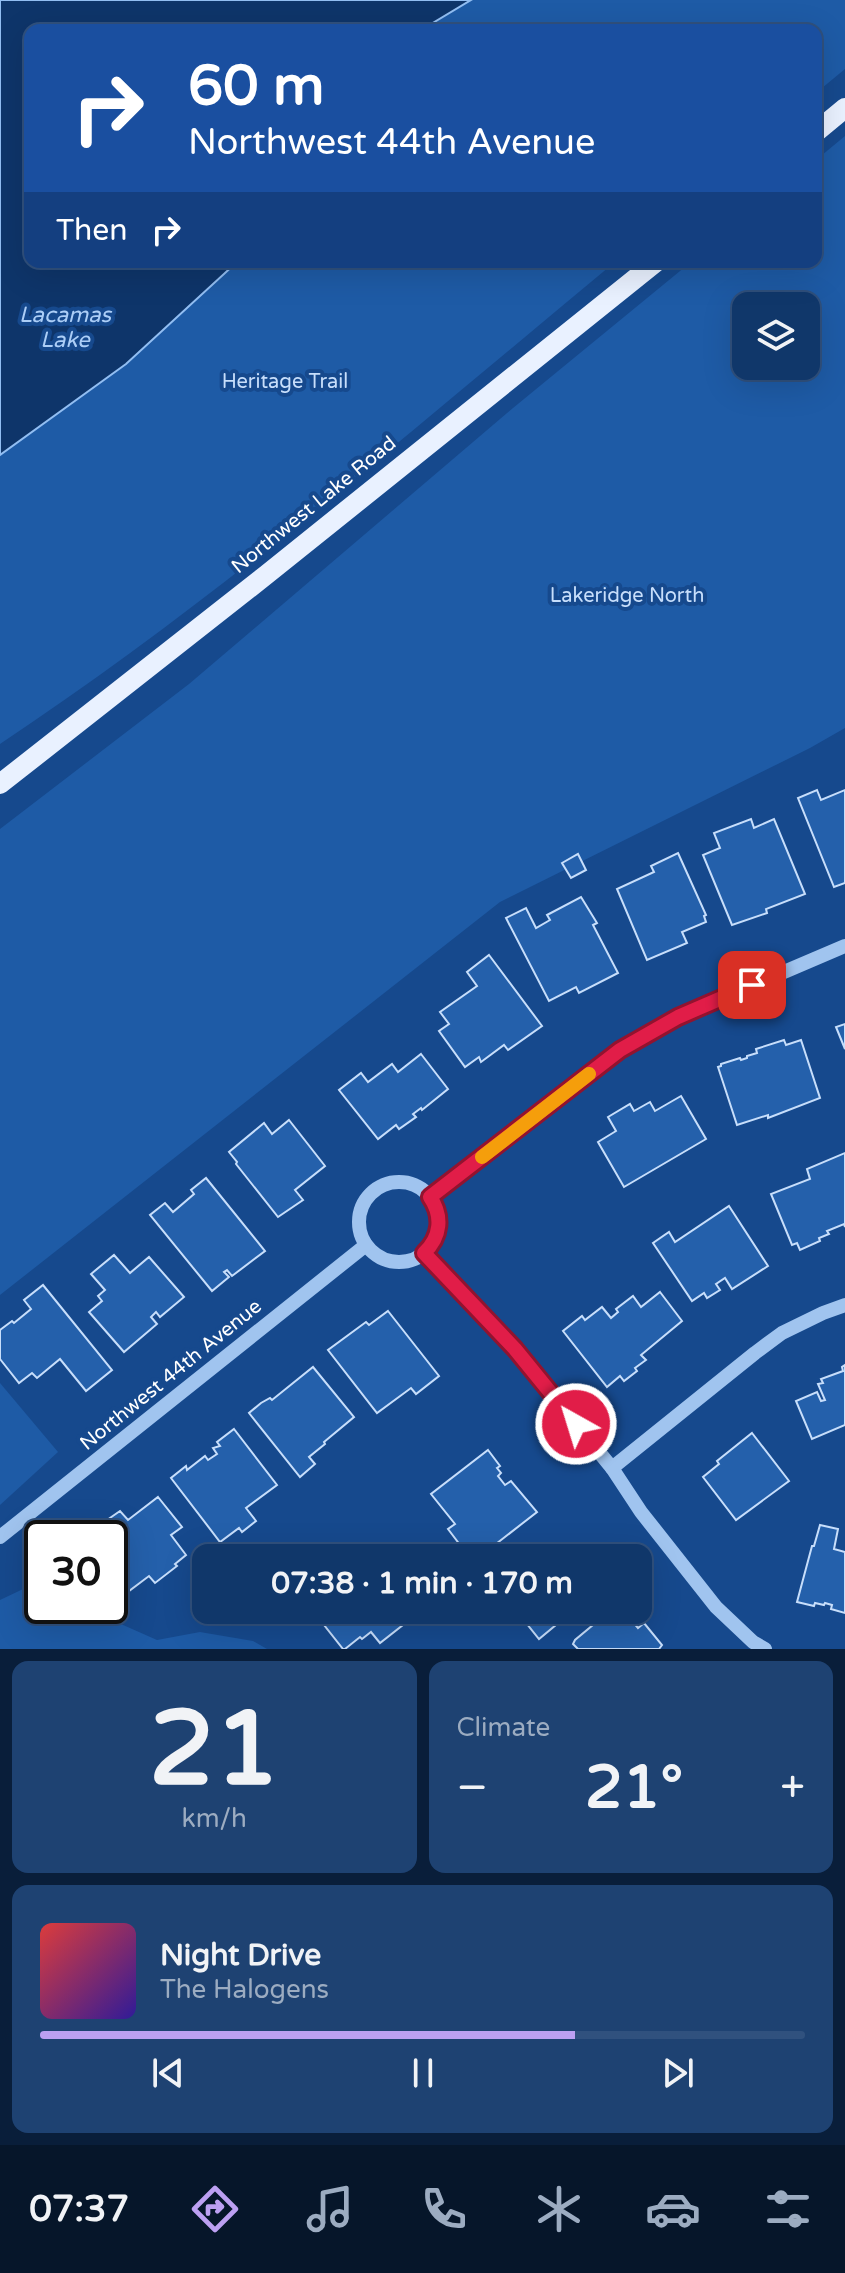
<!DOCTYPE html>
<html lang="en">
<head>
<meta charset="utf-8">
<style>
	:root { --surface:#10376a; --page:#1e4272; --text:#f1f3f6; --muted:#9cacc1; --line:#30517e; --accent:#bca0f2 }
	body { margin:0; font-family:"Varela Round",sans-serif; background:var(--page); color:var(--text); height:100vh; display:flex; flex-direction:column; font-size:30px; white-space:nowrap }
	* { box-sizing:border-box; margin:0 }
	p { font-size:26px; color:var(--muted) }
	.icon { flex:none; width:44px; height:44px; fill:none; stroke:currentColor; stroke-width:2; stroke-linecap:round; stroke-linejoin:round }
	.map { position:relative; height:1649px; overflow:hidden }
	.sheet { display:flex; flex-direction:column; gap:12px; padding:12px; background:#091e3a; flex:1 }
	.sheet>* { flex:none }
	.top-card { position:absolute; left:24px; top:24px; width:798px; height:244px; border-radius:16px; box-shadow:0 8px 32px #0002,0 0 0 2px var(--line); background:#1a4fa0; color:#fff; overflow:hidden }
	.fabs { position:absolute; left:732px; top:292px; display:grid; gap:16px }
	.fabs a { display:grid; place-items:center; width:88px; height:88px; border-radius:16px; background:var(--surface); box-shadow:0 8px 32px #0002,0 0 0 2px var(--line); font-size:40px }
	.speed { position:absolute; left:24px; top:1520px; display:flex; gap:16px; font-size:40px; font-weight:700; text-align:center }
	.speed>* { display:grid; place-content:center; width:104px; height:104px; border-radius:50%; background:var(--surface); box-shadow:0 8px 32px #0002,0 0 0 2px var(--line); line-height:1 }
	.speed .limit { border:4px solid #111; border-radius:12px; background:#fff; color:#111 }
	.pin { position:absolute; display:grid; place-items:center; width:68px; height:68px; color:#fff; margin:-34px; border-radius:16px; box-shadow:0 4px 12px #0006 }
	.me { position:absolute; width:88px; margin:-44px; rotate:321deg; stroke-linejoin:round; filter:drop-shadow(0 0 6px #0008) }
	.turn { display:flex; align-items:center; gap:28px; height:168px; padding:0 32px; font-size:36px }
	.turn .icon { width:104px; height:104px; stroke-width:2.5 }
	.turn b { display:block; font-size:56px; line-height:68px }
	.then { display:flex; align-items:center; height:76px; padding:0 32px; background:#0003; gap:16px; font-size:30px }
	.big { font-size:60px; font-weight:700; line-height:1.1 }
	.sheet .tile { flex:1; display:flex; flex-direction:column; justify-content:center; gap:12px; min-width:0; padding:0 28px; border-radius:16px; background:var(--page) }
	.sheet .dial { align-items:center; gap:0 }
	.dial b { font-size:104px; line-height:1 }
	.song { display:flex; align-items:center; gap:24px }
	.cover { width:96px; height:96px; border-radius:12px; background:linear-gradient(135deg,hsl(0 70% 55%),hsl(250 70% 35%)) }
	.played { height:8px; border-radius:4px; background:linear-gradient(90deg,var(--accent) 70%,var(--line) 70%) }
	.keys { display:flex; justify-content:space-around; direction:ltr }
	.heat { display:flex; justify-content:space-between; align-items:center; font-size:44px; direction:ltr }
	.sheet .tiles { flex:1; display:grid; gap:12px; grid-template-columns:1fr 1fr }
	.tile:last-child { grid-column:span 2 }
	.trip { position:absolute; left:192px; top:1544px; width:460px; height:80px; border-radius:16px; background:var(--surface); box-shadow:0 8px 32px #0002,0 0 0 2px var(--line); font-weight:700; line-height:80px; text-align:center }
	.dock { display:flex; height:128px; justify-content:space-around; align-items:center; background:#06162a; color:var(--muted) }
	.dock .icon { width:56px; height:56px }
	.dock .on { color:var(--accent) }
	.dock b { font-size:36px; color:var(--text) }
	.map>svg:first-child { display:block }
	.green { fill:#1e5ba6; fill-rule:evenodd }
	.water { fill:#0e356a; stroke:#92bef2; stroke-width:2 }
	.building { fill:#2460ab; stroke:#c7defb; stroke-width:2 }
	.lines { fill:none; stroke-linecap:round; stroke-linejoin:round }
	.minor { stroke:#a0c4ef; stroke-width:14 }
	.major { stroke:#e9f1ff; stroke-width:20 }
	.route-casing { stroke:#92132f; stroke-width:20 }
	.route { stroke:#e11d48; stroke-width:14 }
	.slow { stroke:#f59e0b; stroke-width:14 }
	.labels { text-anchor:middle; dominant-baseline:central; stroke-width:8; stroke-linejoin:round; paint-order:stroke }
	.park-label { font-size:20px; fill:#c7defb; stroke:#16498d }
	.street-label { font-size:20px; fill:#fff; stroke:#16498d }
	.water-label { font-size:22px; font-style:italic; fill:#accef7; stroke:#16498d }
</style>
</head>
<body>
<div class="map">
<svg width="845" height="1649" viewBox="0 0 845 1649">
	<rect width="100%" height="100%" fill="#16498d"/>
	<g class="green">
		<path d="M471,0h374v69l-29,24v-63h-395z"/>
		<path d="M845,136v592l-35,20 -310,154 -500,393v-466l189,-145 324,-276 178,-146h125v-102zM746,306h60v60h-60z"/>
		<path d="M237,262h378c-200,166 -398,338 -615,482v-289l126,-91z"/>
		<path d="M0,1383l58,69 -58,53z"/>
		<path d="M42,1580v26h47l7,7 61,27 43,-8 53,9 14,8h-267v-49z"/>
	</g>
	<path class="water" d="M0,0h471l-50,30h-391v232h207l-111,102 -126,91z"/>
	<g class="building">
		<path d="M817,790l4,10 24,-10v93l-11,4 -36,-89z"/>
		<path d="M751,819l3,9 20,-9 31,75 -39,15 1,4 -35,12 -29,-70 17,-7 -6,-15z"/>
		<path d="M678,853l28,62 -2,1 2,6 -24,10 5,11 -40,17 -30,-71 37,-17 -3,-6z"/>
		<path d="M578,854l8,16 -15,8 -9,-15z"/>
		<path d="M581,897l16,26 -4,2 25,48 -39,20 -3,-6 -27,14 -43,-83 20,-10 10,20 14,-8 -3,-5z"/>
		<path d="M489,955l53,71 -34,24 -4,-5 -23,17 -2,-5 -14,10 -26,-36 10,-7 -9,-12 37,-26 -10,-14z"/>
		<path d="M845,1024v25l-9,-22z"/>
		<path d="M784,1040l2,5 15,-5 19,58 -52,20v-3l-31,10 -19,-58 3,-1v-2l19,-6 1,2 6,-2v-2l10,-3 -1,-4z"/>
		<path d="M421,1054l27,35 -26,21 -1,-2 -8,6 3,3 -17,12 -3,-4 -18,14 -39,-49 22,-17 7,9 24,-18 6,8z"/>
		<path d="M681,1096l25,43 -82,48 -26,-45 18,-11 -8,-14 22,-13 4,7 16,-9 5,9z"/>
		<path d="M289,1120l36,46 -30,24 8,10 -25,17 -42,-53 1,-2 -8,-10 35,-29 8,11z"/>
		<path d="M845,1153v74l-1,-3 -17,7 2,3 -10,4 1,3 -20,9 -3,-7 -5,2 -21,-51 39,-15 -3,-10z"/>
		<path d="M206,1178l59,73 -33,25 -5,-6 -3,2 5,5 -17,14 -62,-76 15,-12 8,9 21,-18 -3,-4z"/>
		<path d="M729,1206l39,60 -36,23 -7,-11 -9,6 4,6 -13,8 -3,-5 -12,8 -39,-58 16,-11 6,10z"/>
		<path d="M114,1255l16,18 19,-16 35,40 -24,20 -4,-5 -5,5 6,7 -33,28 -35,-40 13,-11 -4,-5 7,-6 -14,-16z"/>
		<path d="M43,1285l69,85 -26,21 -26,-32 -23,19 -5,-5 -13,10 -19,-24v-29l12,-9 2,2 17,-14 -7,-9z"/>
		<path d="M660,1292l22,29 -41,34 5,5 -11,8 2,3 -13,10 -4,-5 -13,11 -44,-56 19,-15 3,4 17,-13 9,11 7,-6 -2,-3 17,-13 8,11z"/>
		<path d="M388,1311l51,65 -23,18 -5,-6 -34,25 -49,-63 38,-28 3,3z"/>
		<path d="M845,1365v60l-33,14 -16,-38 21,-9 4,9 4,-1 -7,-16 5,-1 -2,-4 22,-8 -1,-4z"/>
		<path d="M313,1367l41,50 -30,25 1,2 -16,13 6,7 -15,13 -51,-64 12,-10 9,-5 2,2z"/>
		<path d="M234,1429l43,56 -31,23 10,13 -14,11 -3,-4 -19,14 -49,-64 15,-12 1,4 18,-14 3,4 9,-6 -4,-6 7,-2 -3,-4z"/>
		<path d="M752,1433l37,48 -53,39 -33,-43 16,-13 -2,-3z"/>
		<path d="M488,1450l12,16 -3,2 4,5 -3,3 7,9 6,-4 26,31 -59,46h-8l-22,-29 7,-5 -24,-30z"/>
		<path d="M158,1497l24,30 -11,8 15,20 -11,9 2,2 -22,17 -6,-7 -20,15 -19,-24v-29h-10l3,-2 -6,-9 23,-16 8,9z"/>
		<path d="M820,1525l18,4 -4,20 11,3v61l-14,-4 1,-4 -7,-2 -1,2 -9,-2 -1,3 -17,-4 15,-56h2z"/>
		<path d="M550,1545l9,10 10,-8 9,11h-44z"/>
		<path d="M431,1546l9,12h-24z"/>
		<path d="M384,1547l9,11h-22z"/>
		<path d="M298,1610h124l-42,33 -9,-11 -9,7 -2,-2 -15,12h-2l-23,-29 -23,-2z"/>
		<path d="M523,1610h51l-35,29 -20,-25z"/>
		<path d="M611,1610h6l6,8 4,-3 11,13 6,-5 18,22 -3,4h-81l-5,-5 2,-4z"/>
	</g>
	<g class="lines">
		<g class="minor">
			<circle cx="399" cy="1222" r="40"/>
			<path d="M430,1197l190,-147 58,-33 167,-71"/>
			<path d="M424,1253l91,96 97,119 29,44 75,95 37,35 12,7"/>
			<path d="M612,1468l143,-115 27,-20 41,-20 22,-8"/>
			<path d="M0,1537l366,-292"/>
		</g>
		<g class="major">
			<path d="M816,132l29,-24"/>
			<path d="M0,784l266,-209 390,-313"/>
		</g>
	</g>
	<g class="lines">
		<defs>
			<path id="route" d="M576,1424l-61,-75 -91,-96c17,-16 19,-37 6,-56l190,-147 58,-33 74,-32"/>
		</defs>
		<use href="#route" class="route-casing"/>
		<use href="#route" class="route"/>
		<path class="slow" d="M482,1157l107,-83"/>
	</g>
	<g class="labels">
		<g class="park-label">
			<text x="285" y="382">Heritage Trail</text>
			<text x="627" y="596">Lakeridge North</text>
		</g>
		<g class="street-label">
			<text transform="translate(314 505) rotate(-39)">Northwest Lake Road</text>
			<text transform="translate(171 1375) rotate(-39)">Northwest 44th Avenue</text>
		</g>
		<g class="water-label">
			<text x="65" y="315">Lacamas<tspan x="65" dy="25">Lake</tspan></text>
		</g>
	</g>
</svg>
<div class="fabs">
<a><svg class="icon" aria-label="layers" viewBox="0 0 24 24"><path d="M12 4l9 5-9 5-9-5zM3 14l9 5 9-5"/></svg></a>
</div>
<div class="speed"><div class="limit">30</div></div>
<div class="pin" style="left:752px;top:985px;background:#d93025"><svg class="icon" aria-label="arrive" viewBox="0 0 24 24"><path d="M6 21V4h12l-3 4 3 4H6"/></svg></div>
<svg class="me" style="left:576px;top:1424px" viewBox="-20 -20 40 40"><circle r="17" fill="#e11d48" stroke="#fff" stroke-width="3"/><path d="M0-11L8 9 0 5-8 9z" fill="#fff"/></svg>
<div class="trip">07:38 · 1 min · 170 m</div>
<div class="top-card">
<div class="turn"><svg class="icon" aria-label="right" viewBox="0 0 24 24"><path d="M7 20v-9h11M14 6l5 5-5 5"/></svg><div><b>60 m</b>Northwest 44th Avenue</div></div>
<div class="then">Then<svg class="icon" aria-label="right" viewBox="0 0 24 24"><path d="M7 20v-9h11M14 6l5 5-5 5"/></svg></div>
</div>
</div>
<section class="sheet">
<div class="tiles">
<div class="tile dial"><b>21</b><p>km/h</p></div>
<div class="tile"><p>Climate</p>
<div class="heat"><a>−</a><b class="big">21°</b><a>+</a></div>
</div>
<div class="tile">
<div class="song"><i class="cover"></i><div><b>Night Drive</b><p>The Halogens</p></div></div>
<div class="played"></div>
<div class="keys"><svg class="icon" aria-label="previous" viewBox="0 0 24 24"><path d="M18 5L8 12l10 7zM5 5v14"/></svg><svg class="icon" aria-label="pause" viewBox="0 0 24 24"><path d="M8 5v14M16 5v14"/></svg><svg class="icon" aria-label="next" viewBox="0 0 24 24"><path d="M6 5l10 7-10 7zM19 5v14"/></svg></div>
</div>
</div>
</section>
<nav class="dock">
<b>07:37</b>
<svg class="icon on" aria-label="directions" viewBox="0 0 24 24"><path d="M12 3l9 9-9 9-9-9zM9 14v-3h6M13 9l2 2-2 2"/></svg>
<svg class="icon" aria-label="music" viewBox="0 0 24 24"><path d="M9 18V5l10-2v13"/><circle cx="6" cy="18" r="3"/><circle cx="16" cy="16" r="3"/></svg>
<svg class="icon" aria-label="phone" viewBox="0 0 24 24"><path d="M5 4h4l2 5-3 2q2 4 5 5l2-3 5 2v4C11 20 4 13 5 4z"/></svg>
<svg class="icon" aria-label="climate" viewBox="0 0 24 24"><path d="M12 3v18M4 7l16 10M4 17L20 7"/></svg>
<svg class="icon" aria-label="car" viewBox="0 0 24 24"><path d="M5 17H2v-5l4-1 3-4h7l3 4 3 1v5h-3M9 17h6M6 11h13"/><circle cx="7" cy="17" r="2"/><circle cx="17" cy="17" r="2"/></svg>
<svg class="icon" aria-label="filters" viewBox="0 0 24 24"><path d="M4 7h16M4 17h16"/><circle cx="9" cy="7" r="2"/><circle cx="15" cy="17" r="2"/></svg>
</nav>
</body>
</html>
